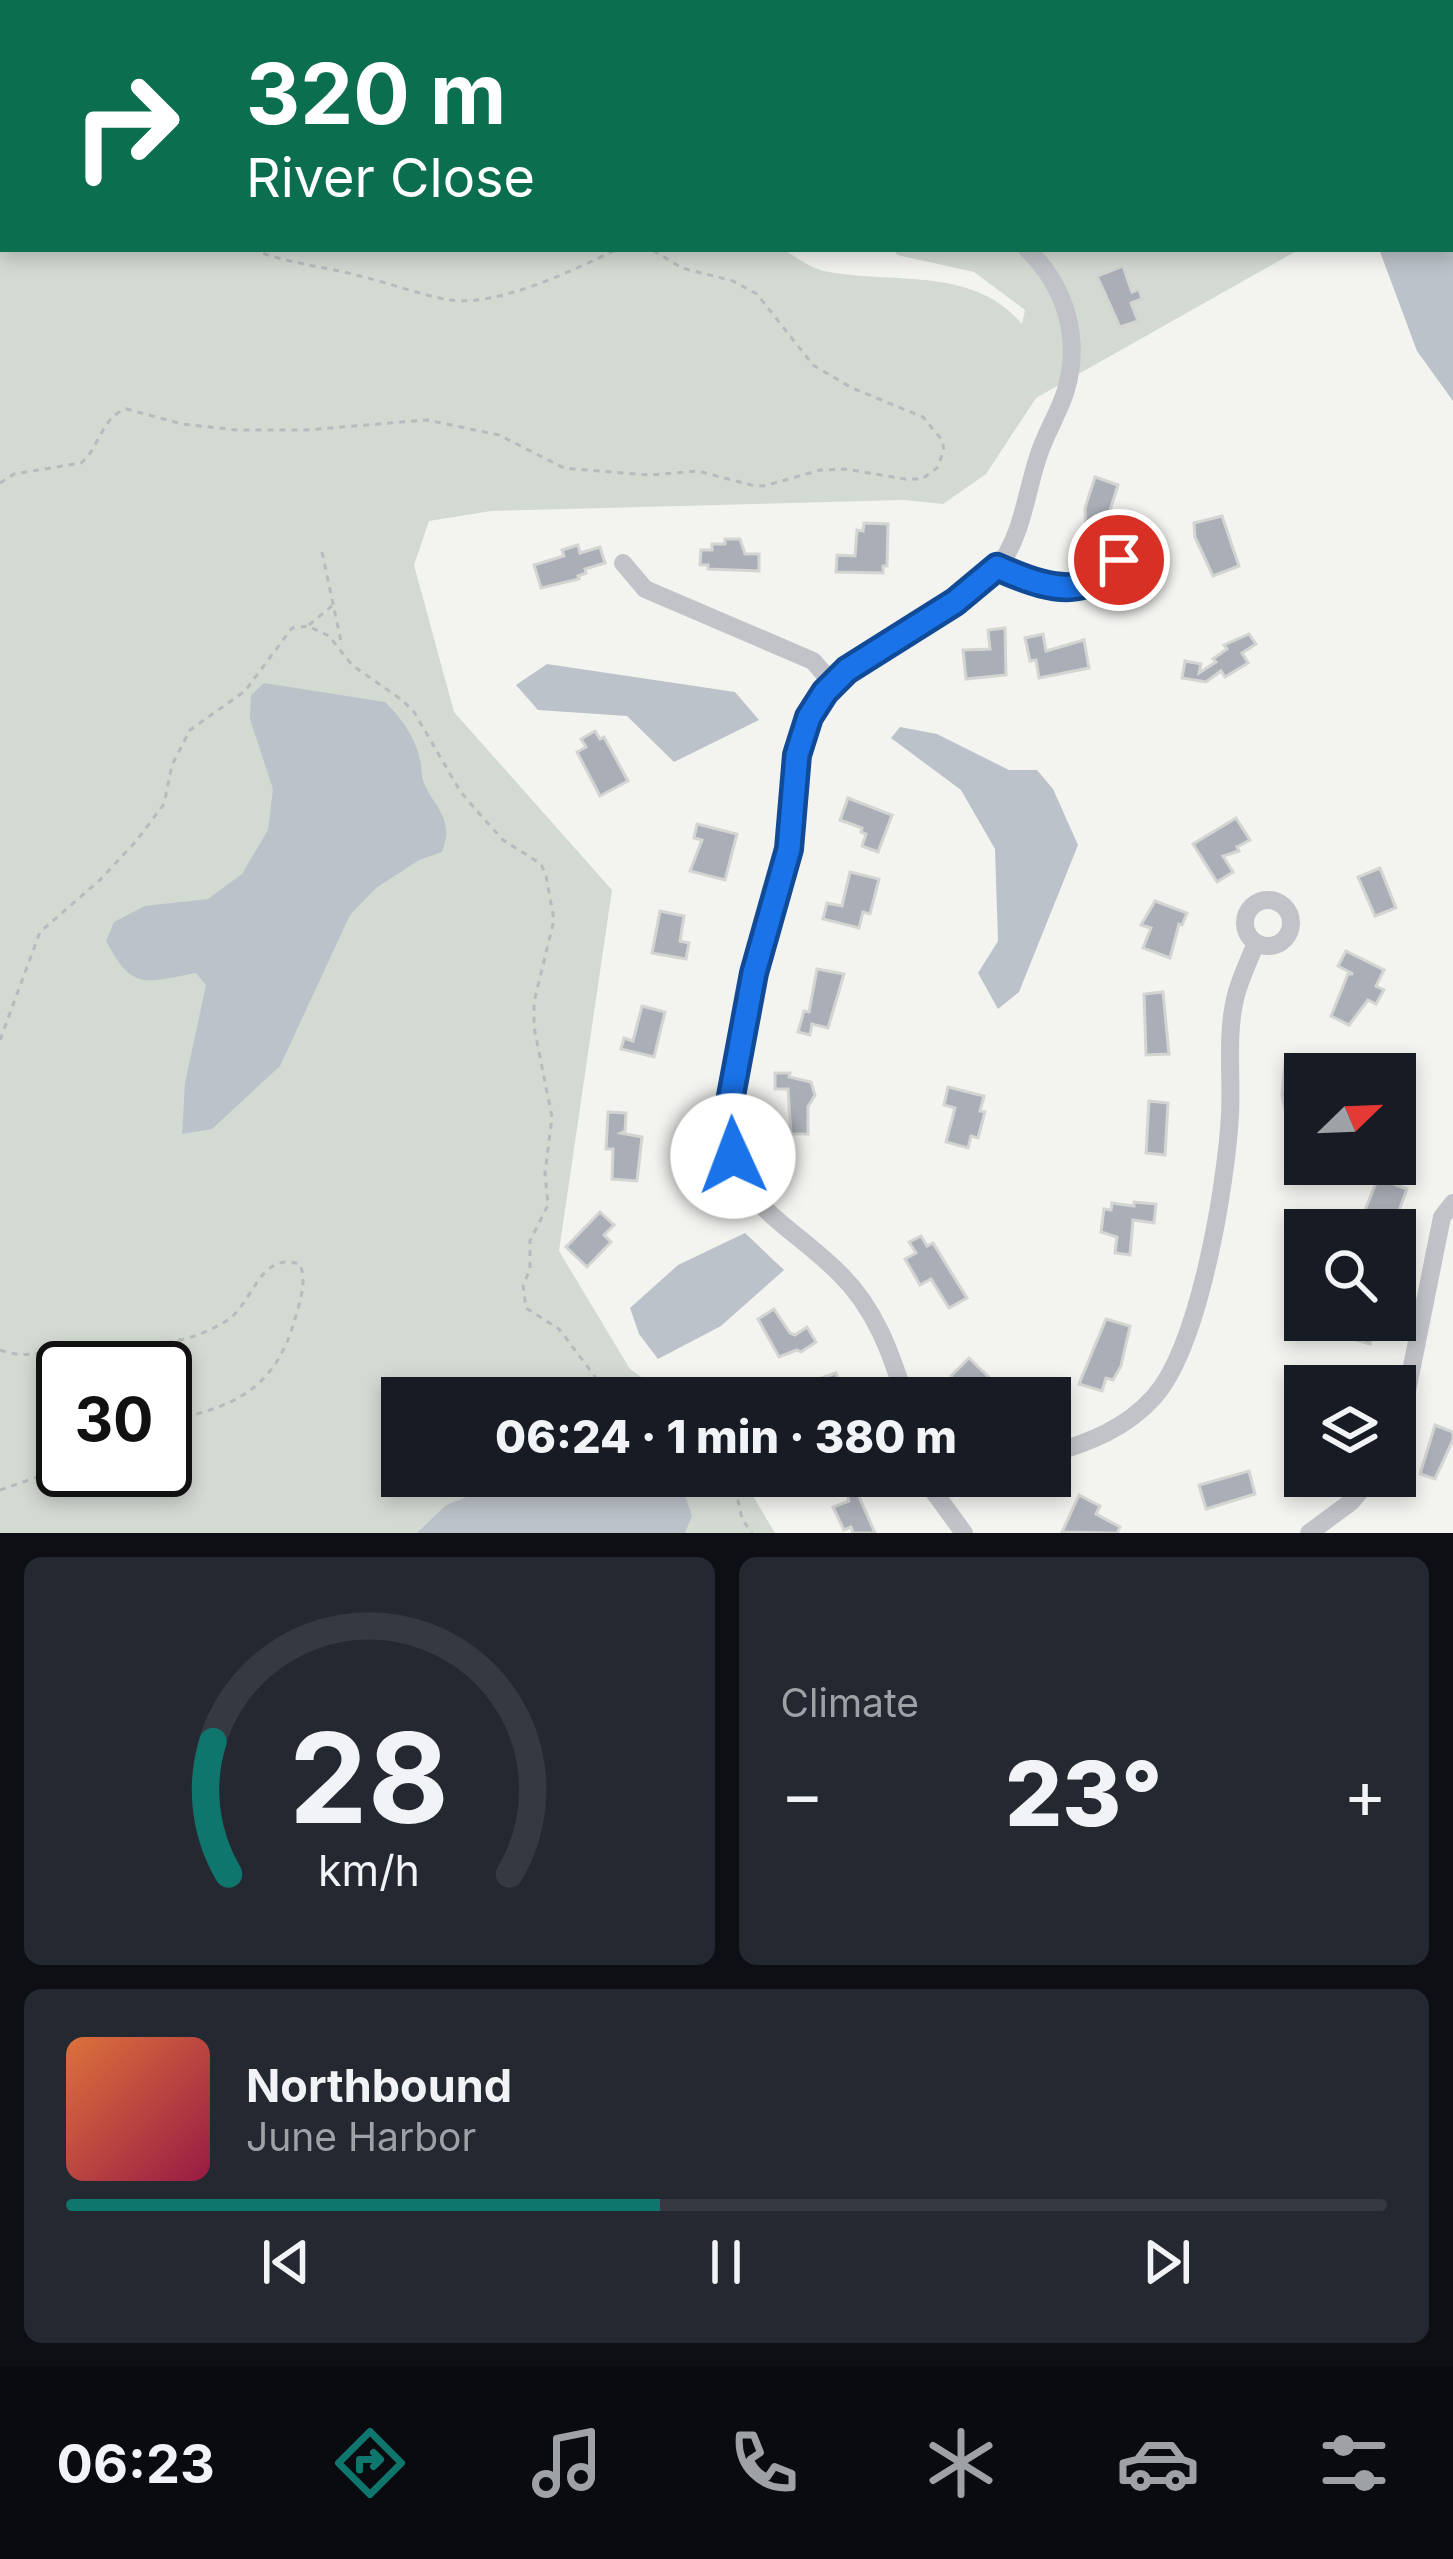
<!DOCTYPE html>
<html lang="en">
<head>
<meta charset="utf-8">
<style>
	:root { --surface:#171b24; --page:#242831; --text:#f1f3f6; --muted:#9ea1a6; --line:#363941; --accent:#0f766e }
	body { margin:0; font-family:Inter,sans-serif; background:var(--page); color:var(--text); height:100vh; display:flex; flex-direction:column; font-size:45px; white-space:nowrap }
	* { box-sizing:border-box; margin:0 }
	p { font-size:39px; color:var(--muted) }
	.icon { flex:none; width:66px; height:66px; fill:none; stroke:currentColor; stroke-width:2; stroke-linecap:round; stroke-linejoin:round }
	.map { position:relative; height:1533px; overflow:hidden }
	.panel { display:flex; flex-direction:column; gap:24px; padding:24px; background:#0d0f14; flex:1 }
	.panel>* { flex:none }
	.hud { position:absolute; left:0px; top:0px; width:1455px; height:252px; box-shadow:0 6px 18px #0003; background:#0b6e4f; color:#fff; overflow:hidden }
	.needle { width:78px; rotate:67deg }
	.fabs { position:absolute; left:1284px; top:1053px; display:grid; gap:24px }
	.fabs a { display:grid; place-items:center; width:132px; height:132px; border-radius:0px; background:var(--surface); box-shadow:0 6px 18px #0003; font-size:60px }
	.speed { position:absolute; left:36px; top:1341px; display:flex; gap:24px; font-size:60px; font-weight:700; text-align:center }
	.speed>* { display:grid; place-content:center; width:156px; height:156px; border-radius:50%; background:var(--surface); box-shadow:0 6px 18px #0003; line-height:1 }
	.speed .limit { border:6px solid #111; border-radius:18px; background:#fff; color:#111 }
	.pin { position:absolute; display:grid; place-items:center; width:102px; height:102px; color:#fff; margin:-51px; border:6px solid #fff; border-radius:50%; box-shadow:0 3px 12px #0007 }
	.me { position:absolute; width:132px; margin:-66px; rotate:358deg; stroke-linejoin:round; filter:drop-shadow(0 0 9px #0008) }
	.turn { display:flex; align-items:center; gap:42px; height:252px; padding:0 48px; font-size:54px }
	.turn .icon { width:156px; height:156px; stroke-width:2.5 }
	.turn b { display:block; font-size:84px; line-height:102px }
	.big { font-size:90px; font-weight:800; line-height:1.1 }
	.panel .card { flex:1; display:flex; flex-direction:column; justify-content:center; gap:18px; min-width:0; padding:0 42px; border-radius:18px; background:var(--page) }
	.panel .dial { align-items:center; gap:0 }
	.dial svg { height:312px; overflow:visible; fill:none; stroke:var(--line); stroke-width:7; stroke-linecap:round; text-anchor:middle }
	.dial text { fill:var(--text); stroke:none }
	.song { display:flex; align-items:center; gap:36px }
	.cover { width:144px; height:144px; border-radius:18px; background:linear-gradient(135deg,hsl(20 70% 55%),hsl(340 70% 35%)) }
	.played { height:12px; border-radius:6px; background:linear-gradient(90deg,var(--accent) 45%,var(--line) 45%) }
	.keys { display:flex; justify-content:space-around; direction:ltr }
	.heat { display:flex; justify-content:space-between; align-items:center; font-size:66px; direction:ltr }
	.panel .tiles { flex:1; display:grid; gap:24px; grid-template-columns:1fr 1fr }
	.card:last-child { grid-column:span 2 }
	.trip { position:absolute; left:381px; top:1377px; width:690px; height:120px; border-radius:0px; background:var(--surface); box-shadow:0 6px 18px #0003; font-weight:800; line-height:120px; text-align:center }
	.tabs { display:flex; height:192px; justify-content:space-around; align-items:center; background:#090b0e; color:var(--muted) }
	.tabs .icon { width:84px; height:84px }
	.tabs .active { color:var(--accent) }
	.tabs b { font-size:54px; color:var(--text) }
	.map>svg:first-child { display:block }
	.green { fill:#d3dad2; fill-rule:evenodd }
	.water { fill:#bcc2c9 }
	.building { fill:#aaaeb6; stroke:#d4d5d3; stroke-width:3 }
	.lines { fill:none; stroke-linecap:round; stroke-linejoin:round }
	.path { stroke:#b9babd; stroke-width:3; stroke-dasharray:6 6; stroke-linecap:butt }
	.minor { stroke:#c2c3c8; stroke-width:18 }
	.route-casing { stroke:#114b97; stroke-width:30 }
	.route { stroke:#1a73e8; stroke-width:21 }
</style>
</head>
<body>
<div class="map">
<svg width="1453" height="1533" viewBox="0 0 1453 1533">
	<rect width="100%" height="100%" fill="#f3f4f0"/>
	<g class="green">
		<path d="M0,0l101,3h-98v246h779c13,7 28,19 42,22 69,14 148,-6 198,53l3,-14 -51,-38 -77,-17 -3,-6h406l-264,149 -50,76 -43,30 -39,-4 -413,11 -62,10 -15,44 40,147 158,178 -53,361 71,118 41,29h-269v78h339l34,57h-775zM63,1368h102v102h-102z"/>
		<path d="M786,0h500l1,3h-499z"/>
	</g>
	<g class="water">
		<path d="M1286,0h167v401l-36,-50 -38,-102h73v-246z"/>
		<path d="M547,664l188,28 24,28 -85,42 -47,-46 -89,-6 -22,-25z"/>
		<path d="M264,683l121,19c16,15 31,37 35,58 2,7 1,14 3,20 8,25 33,37 19,72l-23,8 -43,28 -26,27 -70,151 -68,63 -30,5 3,-51 21,-98 -10,-12c-51,9 -63,19 -90,-32l8,-19 31,-16 63,-7 34,-25 26,-44 5,-41 -23,-70 1,-24z"/>
		<path d="M900,727l37,7 72,36h28l16,19 25,56 -59,147 -21,17 -20,-36 20,-32 -3,-92 -34,-59 -70,-52z"/>
		<path d="M745,1233l39,37 -63,56 -63,33 -19,-25 -9,-26 48,-43z"/>
		<path d="M485,1476h185l13,13 9,27 -7,17h-268l29,-28 28,-11z"/>
	</g>
	<g class="building">
		<path d="M1123,266l9,26 7,-3 3,10 -11,4 7,18 -18,6 -23,-51z"/>
		<path d="M1095,477l23,8 -11,35v17l-21,1 -1,-30z"/>
		<path d="M1222,516l17,50 -26,10 -18,-39 -1,-14z"/>
		<path d="M864,523l24,1 -1,42h-4v7l-47,-1 1,-17 18,1 2,-26 6,1z"/>
		<path d="M725,539h15l5,15h14v17l-51,-2v-4h-8l1,-15h11v-6h13z"/>
		<path d="M578,545l2,8 20,-6 5,16 -20,6 1,4 -8,3 1,3 -38,9 -7,-23 30,-9 -2,-6z"/>
		<path d="M1005,628l1,47 -40,4 -3,-29 27,-1 -2,-19z"/>
		<path d="M1043,634l3,17 38,-11 5,28 -50,10 -3,-18 -6,1 -5,-23z"/>
		<path d="M1249,634l7,10 -14,9 6,10 -23,14 -4,-6 -15,11 -24,-4 3,-17 16,3 -2,9 17,-11 -3,-3 14,-10 -3,-4z"/>
		<path d="M595,731l5,8 4,-2 24,44 -28,15 -23,-44 9,-5 -5,-8z"/>
		<path d="M848,798l44,17 -14,37 -16,-6 4,-12 -5,-2 1,-4 -22,-8z"/>
		<path d="M1236,818l14,22 -13,7 2,4 -16,5 10,16 -16,10 -24,-38z"/>
		<path d="M697,824l40,10 -12,46 -35,-9 12,-31 -8,-2z"/>
		<path d="M1380,868l16,40 -21,8 -17,-39z"/>
		<path d="M850,872l29,7 -9,35 -7,-2 -4,16 -36,-9 4,-16 15,3z"/>
		<path d="M1155,901l32,12 -5,12 -3,-1 -9,34 -27,-10 8,-20 -10,-3z"/>
		<path d="M660,911l24,5 -4,25 9,2 -3,16 -34,-6z"/>
		<path d="M1346,951l38,19 -8,16 8,4 -8,14 -8,-4 -19,25 -18,-9 17,-42h5l-15,-8z"/>
		<path d="M817,969l27,5 -16,54 -16,-4 -2,11 -12,-3 6,-21 5,1z"/>
		<path d="M1163,992l6,62 -23,1 -2,-61z"/>
		<path d="M642,1006l23,6 -11,45 -33,-8 3,-11 9,3z"/>
		<path d="M1299,1057l31,1v16h-25v42l-19,-1 -4,-20 3,-33h14z"/>
		<path d="M775,1073h15l-1,4 22,5 4,13 -7,12v27h-17l-3,-45h-13z"/>
		<path d="M948,1087l36,9 -4,15 5,1 -7,26 -7,-2 -3,12 -22,-6 9,-34 -11,-3z"/>
		<path d="M1149,1101l19,2 -3,52 -19,-2z"/>
		<path d="M608,1112l18,1 -1,18 -4,2 21,4 -5,44 -25,-2 1,-30h-7z"/>
		<path d="M1378,1178l29,11 -14,38 4,1 -2,4 -38,-2z"/>
		<path d="M1134,1202l22,2 -2,19 -21,-3 -3,35 -15,-2 2,-16 -16,-5 3,-23 7,1 1,-7 22,3z"/>
		<path d="M600,1212l14,13 -10,10 7,7 -24,25 -21,-20z"/>
		<path d="M921,1236l6,10 6,-3 34,55 -18,10 -18,-29 -11,6 -15,-26 11,-6 -7,-11z"/>
		<path d="M774,1309l16,24 5,2 12,-8 9,15 -15,10 -4,-2 -18,7 -21,-38z"/>
		<path d="M1106,1319l24,7 -9,40 -8,14 -7,-2 -4,13 -23,-7z"/>
		<path d="M1340,1320h34l-4,24 -27,-8 1,-3 -7,-2z"/>
		<path d="M969,1358l31,30 6,10h-33l-22,-22z"/>
		<path d="M836,1373l8,25h-28l-6,-16z"/>
		<path d="M1435,1425l18,7v8l-18,39 -15,-5z"/>
		<path d="M1249,1471l6,23 -49,15 -7,-24z"/>
		<path d="M842,1476h25l5,10 -15,6 18,41h-22l-2,-6 -7,3 -11,-23 16,-6z"/>
		<path d="M1079,1495l21,11 -4,8 24,13 -3,6 -55,-1z"/>
	</g>
	<g class="lines">
		<g class="path">
			<path d="M0,85l3,4"/>
			<path d="M252,249c35,15 72,17 108,27 30,7 60,19 90,24 48,7 124,-30 167,-51"/>
			<path d="M0,483l14,-9 67,-11c19,-15 20,-47 46,-54l55,15 55,6h68l122,-10 72,15 65,33 85,7 49,-4 53,14 13,1 56,-16 25,-1 60,10h17l15,-11 7,-18 -2,-10 -19,-23 -71,-29 -39,-23 -56,-71 -24,-13 -51,-13 -31,-19"/>
			<path d="M322,552l20,94"/>
			<path d="M309,625l24,-20"/>
			<path d="M0,1040l40,-108 61,-53 36,-39 27,-36 8,-39 18,-35 55,-39 47,-63 16,-2 21,10 23,29 50,35 12,12 46,79 16,19 27,30 38,24 5,12 8,44 -20,82v25l18,90 -7,56 3,32 -18,36v28l-7,17 3,22 33,21 52,69"/>
			<path d="M0,1350c34,13 57,-6 91,-6 50,-1 88,6 135,-23 28,-17 32,-70 74,-57 7,19 0,37 -5,55 -20,71 -62,89 -130,102"/>
			<path d="M733,1476l9,43 10,14"/>
			<path d="M0,1490l35,-12 28,-19"/>
		</g>
		<g class="minor">
			<path d="M577,0l40,3"/>
			<path d="M623,563l22,26 168,72 20,23"/>
			<path d="M997,567c25,12 70,30 95,12 13,-8 17,-17 33,-18l9,7 4,11 -11,13 -39,-9"/>
			<circle cx="1268" cy="923" r="23"/>
			<path d="M905,1398c-14,-45 -30,-90 -65,-124 -58,-58 -110,-67 -112,-163 9,-47 15,-96 27,-143 11,-41 27,-81 34,-122 8,-42 1,-88 19,-126 35,-77 136,-91 189,-152 25,-30 29,-75 41,-111 7,-23 21,-44 28,-67 15,-52 0,-103 -39,-141"/>
			<path d="M1395,1434l8,-23 39,-194 11,-14"/>
			<path d="M1050,1454c40,-12 75,-25 104,-57 46,-52 72,-212 76,-282 2,-40 -4,-82 6,-120 5,-18 13,-35 20,-52"/>
			<path d="M929,1476l5,16 30,41"/>
			<path d="M934,1492l51,-16"/>
			<path d="M1309,1533l42,-31 22,-26"/>
		</g>
	</g>
	<g class="lines">
		<defs>
			<path id="route" d="M733,1156l-5,-44 26,-139 35,-124 8,-94 12,-38 16,-25 22,-22 108,-68 42,-35c25,11 62,27 89,17 12,-5 21,-18 33,-24"/>
		</defs>
		<use href="#route" class="route-casing"/>
		<use href="#route" class="route"/>
	</g>
</svg>
<div class="fabs">
<a><svg class="needle" viewBox="-14 -14 28 28"><path d="M0-13l5 13h-10z" fill="#e53935"/><path d="M0 13l5-13h-10z" fill="#9ea1a6"/></svg></a>
<a><svg class="icon" aria-label="search" viewBox="0 0 24 24"><circle cx="10" cy="10" r="6"/><path d="M15 15l6 6"/></svg></a>
<a><svg class="icon" aria-label="layers" viewBox="0 0 24 24"><path d="M12 4l9 5-9 5-9-5zM3 14l9 5 9-5"/></svg></a>
</div>
<div class="speed"><div class="limit">30</div></div>
<div class="pin" style="left:1119px;top:560px;background:#d93025"><svg class="icon" aria-label="arrive" viewBox="0 0 24 24"><path d="M6 21V4h12l-3 4 3 4H6"/></svg></div>
<svg class="me" style="left:733px;top:1156px" viewBox="-20 -20 40 40"><circle r="19" fill="#fff"/><path d="M0-13L10 11 0 6-10 11z" fill="#1a73e8"/></svg>
<div class="trip">06:24 · 1 min · 380 m</div>
<div class="hud">
<div class="turn"><svg class="icon" aria-label="right" viewBox="0 0 24 24"><path d="M7 20v-9h11M14 6l5 5-5 5"/></svg><div><b>320 m</b>River Close</div></div>
</div>
</div>
<section class="panel">
<div class="tiles">
<div class="card dial"><svg viewBox="0 0 100 80">
<path d="M14 69A42 42 0 1 1 86 69"/>
<path d="M14 69A42 42 0 0 1 10 35" stroke="#0f766e"/>
<text x="50" y="56" font-size="32" font-weight="700">28</text>
<text x="50" y="72" font-size="11">km/h</text>
</svg></div>
<div class="card"><p>Climate</p>
<div class="heat"><a>−</a><b class="big">23°</b><a>+</a></div>
</div>
<div class="card">
<div class="song"><i class="cover"></i><div><b>Northbound</b><p>June Harbor</p></div></div>
<div class="played"></div>
<div class="keys"><svg class="icon" aria-label="previous" viewBox="0 0 24 24"><path d="M18 5L8 12l10 7zM5 5v14"/></svg><svg class="icon" aria-label="pause" viewBox="0 0 24 24"><path d="M8 5v14M16 5v14"/></svg><svg class="icon" aria-label="next" viewBox="0 0 24 24"><path d="M6 5l10 7-10 7zM19 5v14"/></svg></div>
</div>
</div>
</section>
<nav class="tabs">
<b>06:23</b>
<svg class="icon active" aria-label="directions" viewBox="0 0 24 24"><path d="M12 3l9 9-9 9-9-9zM9 14v-3h6M13 9l2 2-2 2"/></svg>
<svg class="icon" aria-label="music" viewBox="0 0 24 24"><path d="M9 18V5l10-2v13"/><circle cx="6" cy="18" r="3"/><circle cx="16" cy="16" r="3"/></svg>
<svg class="icon" aria-label="phone" viewBox="0 0 24 24"><path d="M5 4h4l2 5-3 2q2 4 5 5l2-3 5 2v4C11 20 4 13 5 4z"/></svg>
<svg class="icon" aria-label="climate" viewBox="0 0 24 24"><path d="M12 3v18M4 7l16 10M4 17L20 7"/></svg>
<svg class="icon" aria-label="car" viewBox="0 0 24 24"><path d="M5 17H2v-5l4-1 3-4h7l3 4 3 1v5h-3M9 17h6M6 11h13"/><circle cx="7" cy="17" r="2"/><circle cx="17" cy="17" r="2"/></svg>
<svg class="icon" aria-label="filters" viewBox="0 0 24 24"><path d="M4 7h16M4 17h16"/><circle cx="9" cy="7" r="2"/><circle cx="15" cy="17" r="2"/></svg>
</nav>
</body>
</html>
